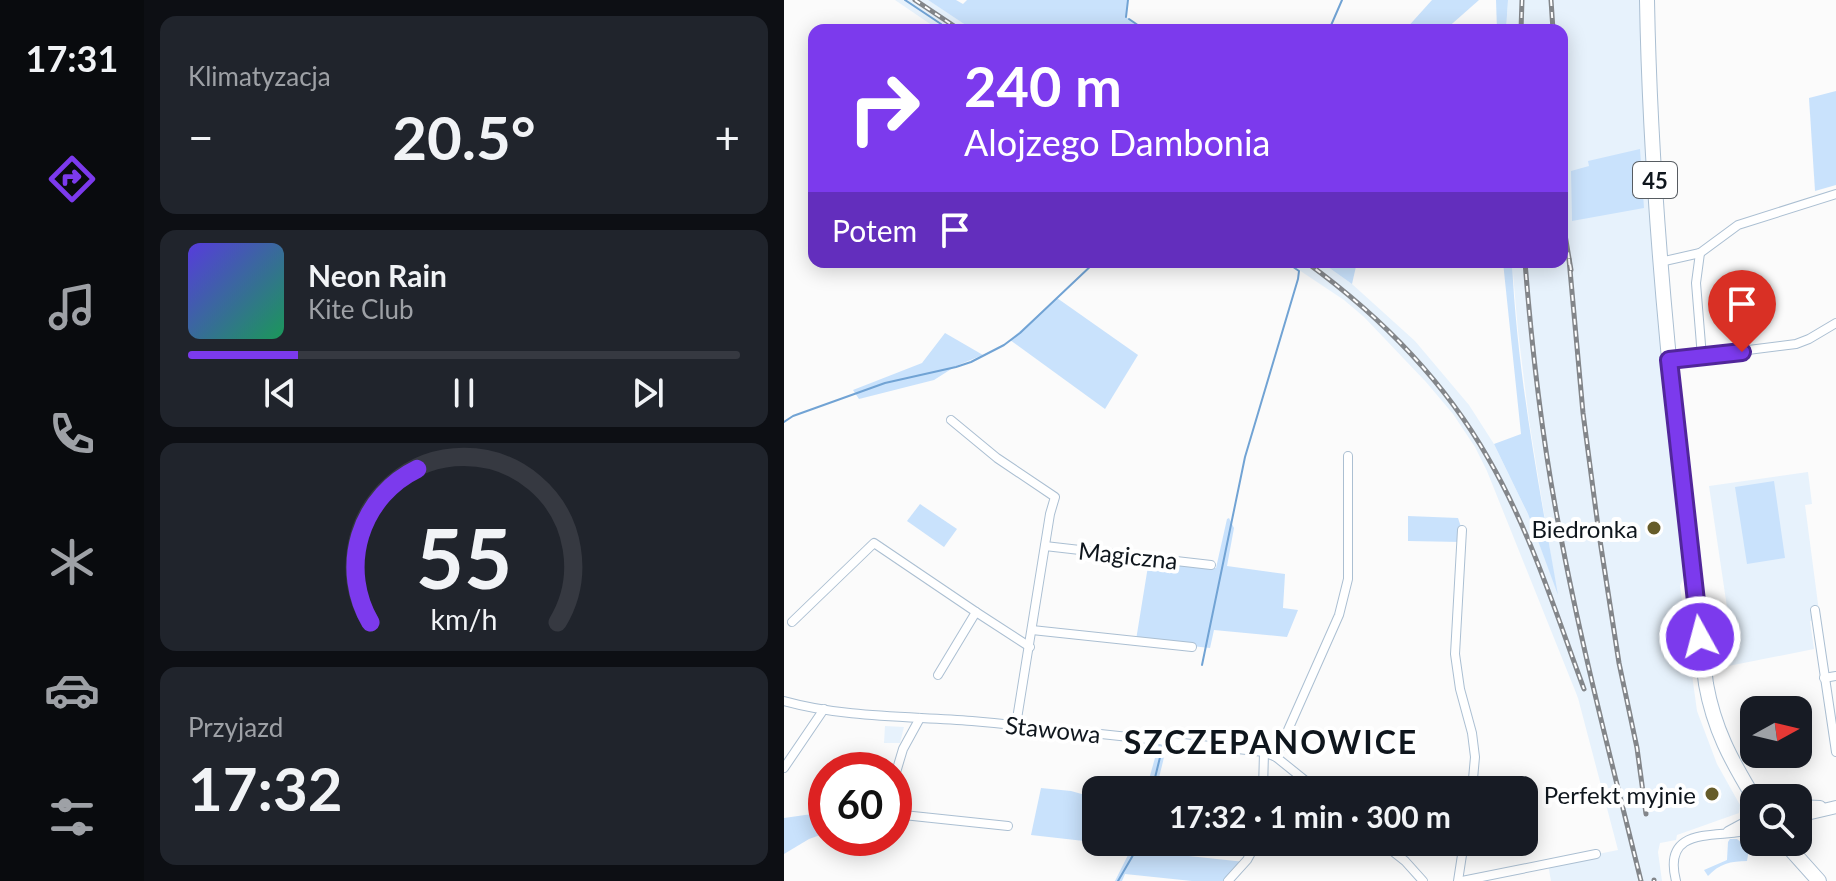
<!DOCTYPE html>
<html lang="pl">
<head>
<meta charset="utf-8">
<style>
	:root { --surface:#171b24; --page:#20242c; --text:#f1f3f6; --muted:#9ea1a6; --line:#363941; --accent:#7c3aed }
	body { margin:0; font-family:Lato,sans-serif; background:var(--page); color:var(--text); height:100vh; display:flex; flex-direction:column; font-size:30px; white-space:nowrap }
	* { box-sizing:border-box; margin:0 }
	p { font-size:26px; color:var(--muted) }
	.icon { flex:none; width:44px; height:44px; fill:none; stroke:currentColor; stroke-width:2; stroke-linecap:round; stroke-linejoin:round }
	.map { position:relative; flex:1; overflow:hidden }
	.details { display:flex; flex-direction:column; gap:16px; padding:16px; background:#0d0f14; width:640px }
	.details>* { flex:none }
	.banner { position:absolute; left:24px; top:24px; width:760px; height:244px; border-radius:16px; box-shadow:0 4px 20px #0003; background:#7c3aed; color:#fff; overflow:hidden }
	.needle { width:52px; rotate:82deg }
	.controls { position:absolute; left:956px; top:696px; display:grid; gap:16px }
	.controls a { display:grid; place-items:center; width:72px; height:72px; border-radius:16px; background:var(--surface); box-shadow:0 4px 20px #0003; font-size:40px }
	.speed { position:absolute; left:24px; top:752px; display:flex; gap:16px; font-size:40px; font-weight:700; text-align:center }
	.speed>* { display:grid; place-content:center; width:104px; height:104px; border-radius:50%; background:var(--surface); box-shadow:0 4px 20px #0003; line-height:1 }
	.speed .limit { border:12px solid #d22; background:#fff; color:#111 }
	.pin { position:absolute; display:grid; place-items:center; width:68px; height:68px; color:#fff; margin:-82px -34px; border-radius:50% 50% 50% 0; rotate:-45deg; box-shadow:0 0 8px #0007 }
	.pin .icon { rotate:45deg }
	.me { position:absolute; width:88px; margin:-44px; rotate:353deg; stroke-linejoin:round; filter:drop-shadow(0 0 6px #0008) }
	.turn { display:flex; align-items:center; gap:28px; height:168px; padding:0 24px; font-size:36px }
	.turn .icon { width:104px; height:104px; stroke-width:2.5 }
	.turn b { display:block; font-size:56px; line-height:68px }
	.then { display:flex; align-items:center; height:76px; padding:0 24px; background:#0003; gap:16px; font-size:30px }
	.big { font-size:60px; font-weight:700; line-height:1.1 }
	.details .card { flex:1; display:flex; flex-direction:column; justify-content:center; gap:12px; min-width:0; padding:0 28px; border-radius:16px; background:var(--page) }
	.details .dial { align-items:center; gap:0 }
	.dial svg { height:208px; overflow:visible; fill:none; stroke:var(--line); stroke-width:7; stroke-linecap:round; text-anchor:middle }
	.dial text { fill:var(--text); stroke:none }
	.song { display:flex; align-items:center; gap:24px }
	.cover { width:96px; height:96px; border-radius:12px; background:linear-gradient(135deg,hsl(250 70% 55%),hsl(150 70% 35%)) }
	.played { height:8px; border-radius:4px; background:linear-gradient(90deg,var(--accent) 20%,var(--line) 20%) }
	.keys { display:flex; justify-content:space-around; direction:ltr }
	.heat { display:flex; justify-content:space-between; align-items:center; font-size:44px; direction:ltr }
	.trip { position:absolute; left:298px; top:776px; width:456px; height:80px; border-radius:16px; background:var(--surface); box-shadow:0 4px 20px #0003; font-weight:700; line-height:80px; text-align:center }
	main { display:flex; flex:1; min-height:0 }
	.dock { display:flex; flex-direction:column; width:144px; justify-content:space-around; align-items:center; background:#090b0e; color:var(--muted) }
	.dock .icon { width:56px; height:56px }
	.dock .selected { color:var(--accent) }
	.dock b { font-size:36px; color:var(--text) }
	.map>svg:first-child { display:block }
	.built { fill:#e7f2fc }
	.green { fill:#c9e2fc }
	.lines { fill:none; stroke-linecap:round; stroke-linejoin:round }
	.stream { stroke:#71a3d4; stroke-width:2 }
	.street-casing { stroke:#abbfd2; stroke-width:10 }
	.secondary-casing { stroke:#abbfd2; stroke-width:14 }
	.primary-casing { stroke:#abbfd2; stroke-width:16 }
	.street { stroke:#fff; stroke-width:8 }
	.secondary { stroke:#fff; stroke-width:12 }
	.primary { stroke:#fff; stroke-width:14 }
	.rail-casing { stroke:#83868a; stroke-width:5 }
	.rail { stroke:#fff; stroke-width:2; stroke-dasharray:6; stroke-linecap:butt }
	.route-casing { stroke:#51269a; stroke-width:20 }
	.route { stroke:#7c3aed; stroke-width:14 }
	.poi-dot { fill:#665c29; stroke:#fff; stroke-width:3 }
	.labels { text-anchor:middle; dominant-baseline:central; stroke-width:8; stroke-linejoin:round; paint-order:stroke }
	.shield { fill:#fff; stroke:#575c61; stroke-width:2 }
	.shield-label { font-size:22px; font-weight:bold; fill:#0f161d }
	.poi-label { font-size:24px; fill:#0f161d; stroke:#fff; text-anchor:end }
	.street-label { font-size:24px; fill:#0f161d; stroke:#fff }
	.district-label { font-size:32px; font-weight:bold; letter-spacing:2px; fill:#0f161d; stroke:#fff }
</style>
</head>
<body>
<main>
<nav class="dock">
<b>17:31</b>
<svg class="icon selected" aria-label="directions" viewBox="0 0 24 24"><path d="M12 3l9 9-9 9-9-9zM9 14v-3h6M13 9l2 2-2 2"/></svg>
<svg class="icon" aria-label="music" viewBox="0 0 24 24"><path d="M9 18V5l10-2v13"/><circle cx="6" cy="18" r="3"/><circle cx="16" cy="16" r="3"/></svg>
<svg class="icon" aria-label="phone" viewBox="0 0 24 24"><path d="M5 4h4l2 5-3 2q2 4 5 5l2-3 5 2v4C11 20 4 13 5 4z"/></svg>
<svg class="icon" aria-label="climate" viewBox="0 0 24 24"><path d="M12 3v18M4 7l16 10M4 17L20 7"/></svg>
<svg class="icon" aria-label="car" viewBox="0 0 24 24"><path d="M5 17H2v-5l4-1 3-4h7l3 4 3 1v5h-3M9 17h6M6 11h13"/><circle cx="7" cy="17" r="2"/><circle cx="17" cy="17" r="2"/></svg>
<svg class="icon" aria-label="filters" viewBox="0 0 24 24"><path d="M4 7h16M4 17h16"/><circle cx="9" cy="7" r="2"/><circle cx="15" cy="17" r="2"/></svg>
</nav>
<section class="details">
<div class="card"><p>Klimatyzacja</p>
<div class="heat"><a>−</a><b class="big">20.5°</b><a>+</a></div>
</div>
<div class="card">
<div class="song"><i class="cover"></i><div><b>Neon Rain</b><p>Kite Club</p></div></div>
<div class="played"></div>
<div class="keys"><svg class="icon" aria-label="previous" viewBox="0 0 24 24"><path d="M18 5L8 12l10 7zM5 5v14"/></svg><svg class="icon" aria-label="pause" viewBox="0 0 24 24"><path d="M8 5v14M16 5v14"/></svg><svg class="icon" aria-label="next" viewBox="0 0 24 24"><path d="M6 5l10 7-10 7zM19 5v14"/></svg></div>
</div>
<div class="card dial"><svg viewBox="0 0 100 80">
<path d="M14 69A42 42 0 1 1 86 69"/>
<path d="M14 69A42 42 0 0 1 32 10" stroke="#7c3aed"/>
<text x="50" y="56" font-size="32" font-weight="700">55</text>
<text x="50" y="72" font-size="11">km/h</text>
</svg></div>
<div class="card"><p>Przyjazd</p><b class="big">17:32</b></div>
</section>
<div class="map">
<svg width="1052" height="881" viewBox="0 0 1052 881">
	<rect width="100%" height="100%" fill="#fbfbfb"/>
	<g class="built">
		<path d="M111,0h33l45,30h-34z"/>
		<path d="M724,0h139l6,149 38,409 -11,28 17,125 20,53 23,41 -1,8 -62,22 -1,5 -16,3 -2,9 4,29h-111l-3,-17 70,-14 -40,-152 -91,-227 -12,-24 -22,-33 -27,-32 -62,-65 -20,-17 -57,-38h34l31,22 63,57 54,64 25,39 34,70 28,74 -27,-168 -11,-89 -6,-69h50v-232h-56z"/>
		<path d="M1024,472l4,32 -7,1 15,114 -10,2 4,28 -101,20 -4,-30 22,-5 -22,-148z"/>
		<path d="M101,726l19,1 -4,16h-16z"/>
	</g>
	<g class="green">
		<path d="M144,0h28l7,4 4,-4h161l-2,17 19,13h-172z"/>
		<path d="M648,0h47l-34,30h-40z"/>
		<path d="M712,0h12l-2,30h-9z"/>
		<path d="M1052,91v94l-21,6 -6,-93z"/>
		<path d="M856,149l4,59 -72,13 -1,-50 18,-5 -1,-5z"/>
		<path d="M537,262h36l-5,22z"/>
		<path d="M719,262h9c5,112 27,223 46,333l-30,-81 -34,-70 27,-10z"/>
		<path d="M273,298l81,57 -33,54 -95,-69z"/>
		<path d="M161,333l38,22 -27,11 -22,14 -75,19 -6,-9 69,-27z"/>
		<path d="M990,481l11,77 -38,6 -12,-77z"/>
		<path d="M136,504l37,25 -13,18 -37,-26z"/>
		<path d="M624,516l50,2 4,12 -1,12 -53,-1z"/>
		<path d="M445,518l5,10 -7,38 58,8 -2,34 15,2 -11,27 -73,-7 -4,18 -74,-8 13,-80 67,8 11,-49z"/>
		<path d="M376,740l8,1 -12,49h-10z"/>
		<path d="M257,788l30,3 25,7v28l-3,16 -62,-7z"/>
		<path d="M42,812v21l-17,6 -25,15v-36z"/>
		<path d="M946,839h7l12,10 -2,12c-16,0 -28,3 -39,15l-4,-6 23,-10 1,-18z"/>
		<path d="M349,842h10l-1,9 103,11 -17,19h-36l-67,-7 -3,7h-7l16,-32z"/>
	</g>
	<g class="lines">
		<g class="stream">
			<path d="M121,0l36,24"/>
			<path d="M342,17l2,-17"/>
			<path d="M345,19l16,11"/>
			<path d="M163,28l3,2"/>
			<path d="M545,30l13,-30"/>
			<path d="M0,422l9,-6 92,-33 71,-16 15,-5 33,-17 16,-12 75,-71"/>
			<path d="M418,665l43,-208 53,-178 1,-8 -13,-9"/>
			<path d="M368,790l11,-45"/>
			<path d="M334,881l18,-31 1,-8"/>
		</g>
		<defs>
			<g id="street">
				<path d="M916,253l-4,30 6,74"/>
				<path d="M876,262l40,-9 38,-28 98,-31"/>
				<path d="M885,360l127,-16 13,-5 27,-16"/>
				<path d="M167,420l46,38 58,39 -5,17 -34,211"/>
				<path d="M678,530l-7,124 5,35 12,44 3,24 -3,33"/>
				<path d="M261,546l166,19"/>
				<path d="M1031,610l21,142"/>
				<path d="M8,622l82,-79 102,69"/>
				<path d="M248,630l160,17"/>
				<path d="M154,675l38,-63 54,35"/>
				<path d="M1040,678l12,-2"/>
				<path d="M0,701c61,17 125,15 188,20 97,9 195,20 292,31l12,5 41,33"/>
				<path d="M492,757l63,-142 9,-36v-123"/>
				<path d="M0,768l40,-59"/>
				<path d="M110,779l9,-30 17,-31"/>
				<path d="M479,790l1,-38"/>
				<path d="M110,814l114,12"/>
				<path d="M944,831l26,-14"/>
				<path d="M597,842l24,19 18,20"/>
				<path d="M444,881l19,-21 10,-18"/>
				<path d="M674,881l6,-39"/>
				<path d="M678,881l134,-27"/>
				<path d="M892,881c-15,-59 46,-41 78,-52"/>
			</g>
			<g id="secondary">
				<path d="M1014,806l22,1"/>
				<path d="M1014,816l38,-9"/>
			</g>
			<g id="primary">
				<path d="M863,0c4,229 31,457 59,684 8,45 25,76 48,114"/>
				<path d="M1000,842l35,39"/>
			</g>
		</defs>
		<use href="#street" class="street-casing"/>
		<use href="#secondary" class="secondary-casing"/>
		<use href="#primary" class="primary-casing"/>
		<use href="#street" class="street"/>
		<use href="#secondary" class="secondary"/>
		<use href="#primary" class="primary"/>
		<defs>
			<g id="rail">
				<path d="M131,0l45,30"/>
				<path d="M767,0l2,30"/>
				<path d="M737,30l1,-30"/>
				<path d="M778,217l9,53"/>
				<path d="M785,259l14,154 16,121 20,129 18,85 9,66"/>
				<path d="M522,262c73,53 137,117 182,196 42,72 67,153 96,231"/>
				<path d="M741,262c7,89 17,177 34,265 22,119 53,236 82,354"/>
				<path d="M870,880v1"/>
			</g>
		</defs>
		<use href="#rail" class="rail-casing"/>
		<use href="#rail" class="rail"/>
	</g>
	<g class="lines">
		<defs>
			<path id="route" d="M916,637l-31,-277 73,-8"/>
		</defs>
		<use href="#route" class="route-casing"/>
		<use href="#route" class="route"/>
	</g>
	<g class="poi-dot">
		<circle cx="870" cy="528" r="8"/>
		<circle cx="928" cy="794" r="8"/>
	</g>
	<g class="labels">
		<rect class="shield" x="849" y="162" width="44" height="36" rx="6"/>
		<g class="shield-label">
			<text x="871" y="180">45</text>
		</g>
		<g class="poi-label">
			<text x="854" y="528">Biedronka</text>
			<text x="912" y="794">Perfekt myjnie</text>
		</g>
		<g class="street-label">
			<text transform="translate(344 555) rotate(6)">Magiczna</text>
			<text transform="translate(269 729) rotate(6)">Stawowa</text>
		</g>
		<g class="district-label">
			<text x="487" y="741">SZCZEPANOWICE</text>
		</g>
	</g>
</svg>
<div class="controls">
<a><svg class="needle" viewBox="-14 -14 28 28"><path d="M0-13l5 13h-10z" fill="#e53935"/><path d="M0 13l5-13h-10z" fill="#9ea1a6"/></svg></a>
<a><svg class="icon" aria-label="search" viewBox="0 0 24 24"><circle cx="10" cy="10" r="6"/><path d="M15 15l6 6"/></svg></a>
</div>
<div class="speed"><div class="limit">60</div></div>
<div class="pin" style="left:958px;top:352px;background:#d93025"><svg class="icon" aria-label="arrive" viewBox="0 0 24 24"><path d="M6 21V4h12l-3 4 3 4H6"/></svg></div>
<svg class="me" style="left:916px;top:637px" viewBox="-20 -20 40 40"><circle r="17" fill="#7c3aed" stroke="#fff" stroke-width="3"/><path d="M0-11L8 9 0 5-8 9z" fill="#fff"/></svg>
<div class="trip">17:32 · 1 min · 300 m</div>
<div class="banner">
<div class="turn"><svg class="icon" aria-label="right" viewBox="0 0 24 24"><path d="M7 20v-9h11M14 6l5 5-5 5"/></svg><div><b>240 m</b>Alojzego Dambonia</div></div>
<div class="then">Potem<svg class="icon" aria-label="arrive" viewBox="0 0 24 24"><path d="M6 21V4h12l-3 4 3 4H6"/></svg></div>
</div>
</div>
</main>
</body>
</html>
